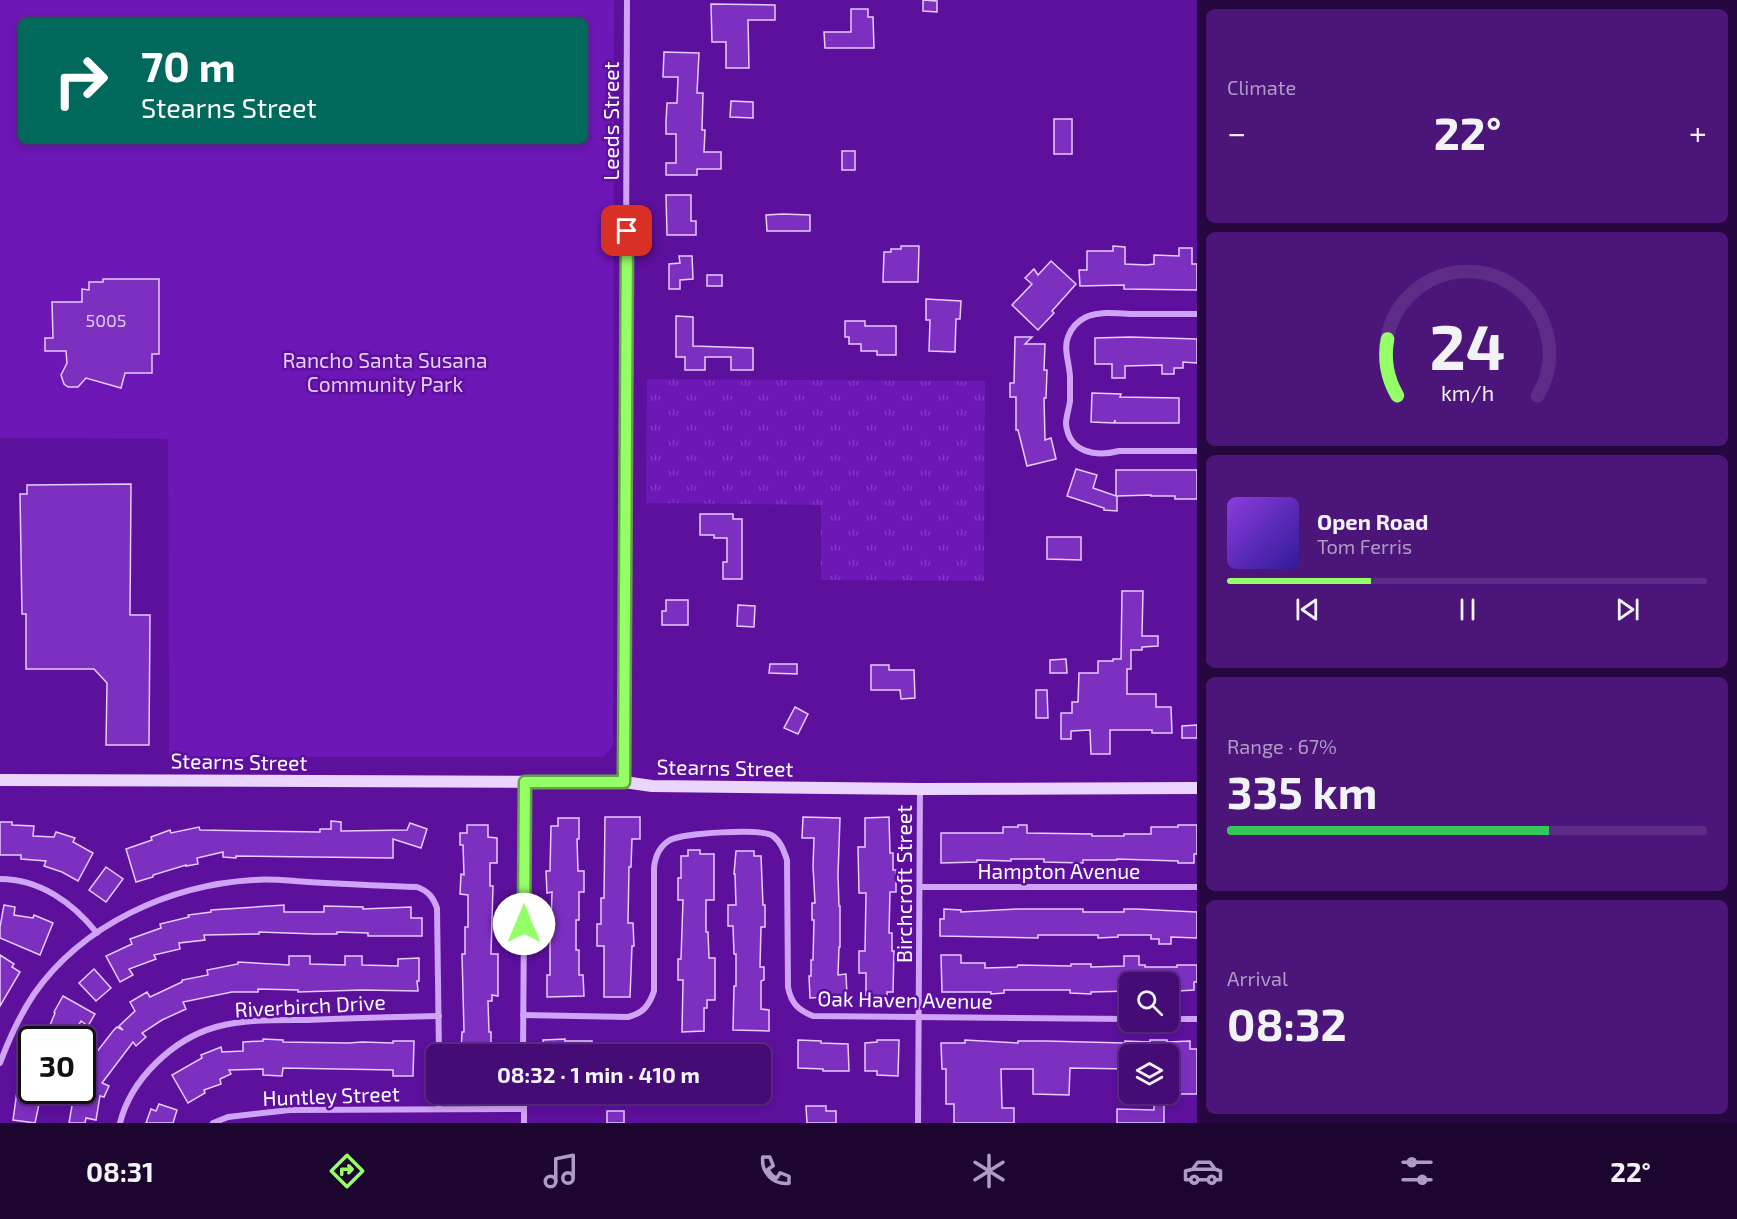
<!DOCTYPE html>
<html lang="en">
<head>
<meta charset="utf-8">
<style>
	:root { --surface:#450c75; --page:#4c157a; --text:#f1f3f6; --muted:#b09bc5; --line:#5d2c87; --accent:#95ff67 }
	body { margin:0; font-family:"Exo 2",sans-serif; background:var(--page); color:var(--text); height:100vh; display:flex; flex-direction:column; font-size:22px; white-space:nowrap }
	* { box-sizing:border-box; margin:0 }
	p { font-size:20px; color:var(--muted) }
	.icon { flex:none; width:33px; height:33px; fill:none; stroke:currentColor; stroke-width:2; stroke-linecap:round; stroke-linejoin:round }
	.map { position:relative; flex:1; overflow:hidden }
	.sheet { display:flex; flex-direction:column; gap:9px; padding:9px; background:#260740; width:540px }
	.sheet>* { flex:none }
	.hud { position:absolute; left:18px; top:18px; width:570px; height:126px; border-radius:9px; box-shadow:0 3px 9px #0003,0 0 0 2px var(--line); background:#00695c; color:#fff; overflow:hidden }
	.controls { position:absolute; left:1119px; top:972px; display:grid; gap:12px }
	.controls a { display:grid; place-items:center; width:60px; height:60px; border-radius:9px; background:var(--surface); box-shadow:0 3px 9px #0003,0 0 0 2px var(--line); font-size:30px }
	.speed { position:absolute; left:18px; top:1026px; display:flex; gap:12px; font-size:30px; font-weight:700; text-align:center }
	.speed>* { display:grid; place-content:center; width:78px; height:78px; border-radius:50%; background:var(--surface); box-shadow:0 3px 9px #0003,0 0 0 2px var(--line); line-height:1 }
	.speed .limit { border:3px solid #111; border-radius:9px; background:#fff; color:#111 }
	.pin { position:absolute; display:grid; place-items:center; width:51px; height:51px; color:#fff; margin:-26px; border-radius:12px; box-shadow:0 3px 9px #0006 }
	.me { position:absolute; width:66px; margin:-33px; rotate:0deg; stroke-linejoin:round; filter:drop-shadow(0 0 4px #0008) }
	.turn { display:flex; align-items:center; gap:21px; height:126px; padding:0 24px; font-size:27px }
	.turn .icon { width:78px; height:78px; stroke-width:2.5 }
	.turn b { display:block; font-size:42px; line-height:51px }
	.big { font-size:45px; font-weight:700; line-height:1.1 }
	.sheet .widget { flex:1; display:flex; flex-direction:column; justify-content:center; gap:9px; min-width:0; padding:0 21px; border-radius:9px; background:var(--page) }
	.sheet .dial { align-items:center; gap:0 }
	.dial svg { height:156px; overflow:visible; fill:none; stroke:var(--line); stroke-width:7; stroke-linecap:round; text-anchor:middle }
	.dial text { fill:var(--text); stroke:none }
	.song { display:flex; align-items:center; gap:18px }
	.cover { width:72px; height:72px; border-radius:9px; background:linear-gradient(135deg,hsl(270 70% 55%),hsl(250 70% 35%)) }
	.played { height:6px; border-radius:3px; background:linear-gradient(90deg,var(--accent) 30%,var(--line) 30%) }
	.keys { display:flex; justify-content:space-around; direction:ltr }
	.heat { display:flex; justify-content:space-between; align-items:center; font-size:33px; direction:ltr }
	.charge { height:9px; border-radius:4px; background:linear-gradient(90deg,#34c759 67%,var(--line) 0) }
	.trip { position:absolute; left:426px; top:1044px; width:345px; height:60px; border-radius:9px; background:var(--surface); box-shadow:0 3px 9px #0003,0 0 0 2px var(--line); font-weight:700; line-height:60px; text-align:center }
	.tabs { display:flex; height:96px; justify-content:space-around; align-items:center; background:#1c052f; color:var(--muted) }
	.tabs .icon { width:42px; height:42px }
	.tabs .active { color:var(--accent) }
	.tabs b { font-size:27px; color:var(--text) }
	main { display:flex; flex:1; min-height:0 }
	.map>svg:first-child { display:block }
	.grass { fill:url(#grass-tufts) }
	.park { fill:#6c17b6; fill-rule:evenodd }
	.building { fill:#7d2fc0; stroke:#e7ccfe; stroke-width:1.5 }
	.lines { fill:none; stroke-linecap:round; stroke-linejoin:round }
	.minor { stroke:#cfa3f5; stroke-width:6 }
	.secondary { stroke:#ebd4fe; stroke-width:12 }
	.route-casing { stroke:#61a643; stroke-width:15 }
	.route { stroke:#95ff67; stroke-width:10 }
	.labels { text-anchor:middle; dominant-baseline:central; stroke-width:5; stroke-linejoin:round; paint-order:stroke }
	.number-label { font-size:18px; fill:#decbef }
	.street-label { font-size:21px; fill:#fff; stroke:#5c109c }
	.park-label { font-size:21px; fill:#e7ccfe; stroke:#5c109c }
</style>
</head>
<body>
<main>
<div class="map">
<svg width="1197" height="1123" viewBox="0 0 1197 1123">
	<defs>
		<pattern id="grass-tufts" width="24" height="20" patternUnits="userSpaceOnUse" patternTransform="scale(1.5)"><rect width="24" height="20" fill="#6c17b6"/><path d="M3 7l-1-3M5 7V3M7 7l1-3M15 17l-1-3M17 17v-4M19 17l1-3" fill="none" stroke="#823ac1"/></pattern>
	</defs>
	<rect width="100%" height="100%" fill="#5c109c"/>
	<path class="grass" d="M647,379l338,2 -1,200 -163,-1v-75l-175,-2z"/>
	<path class="park" d="M0,0h614l-1,746 -9,11h-435l-1,-318 -168,-1zM21,21h564v120h-564z"/>
	<g class="building">
		<path d="M923,0l14,1v11l-14,-1z"/>
		<path d="M711,4l64,1v15h-27l1,48h-23v-26h-14z"/>
		<path d="M851,9h17v8h5l1,31h-49l-1,-16h27z"/>
		<path d="M664,52l35,1 -2,40h6l-1,37h3l-1,22h17v17h-24v6h-31v-12h10v-29h-10v-12l1,-19h10l1,-26h-15z"/>
		<path d="M731,101l22,1v16l-23,-1z"/>
		<rect x="1054" y="119" width="18" height="35"/>
		<rect x="842" y="151" width="13" height="19"/>
		<path d="M666,195h25v26h5v14h-29z"/>
		<path d="M783,214l27,1v16h-43l-1,-16z"/>
		<path d="M901,246h18l-1,36h-35l1,-30h7v-3h10z"/>
		<path d="M1113,246l12,1v17l22,1 7,-1v-9l25,1v-8h13v16h5v26l-73,-1v-4l-44,1 -1,-16h8v-19h26z"/>
		<path d="M679,256h13l1,23 -13,1v9h-11v-25l11,-1z"/>
		<path d="M1051,261l25,23 -24,27 2,2 -16,17 -26,-25 20,-21 -7,-6 9,-9 4,6z"/>
		<rect x="707" y="275" width="15" height="11"/>
		<path d="M103,279h56v75h-7v19h-27l-4,15 -35,-10 -8,9h-10l-4,-3 -3,-9 6,-12 -1,-12h-21v-13h8l-1,-36h30v-13l7,1v-8h14z"/>
		<path d="M926,299l35,2 -1,18h-4l-1,33 -26,-1 1,-31h-4z"/>
		<path d="M676,316l17,1v29l60,2v22h-22v-13h-26v13h-20v-13h-9z"/>
		<path d="M845,321h20v5h31v29h-19v-4h-16v-7h-12v-7h-4z"/>
		<path d="M1015,337h17l-7,7h20l-1,26h3l-1,28h-2l1,42 6,-2 5,21 -29,7 -9,-36h-2v-33h-6v-14h4z"/>
		<path d="M1130,337l67,2v24l-14,-1v6h-9v6h-12v-9l-37,1v12h-13v-14h-17v-26z"/>
		<path d="M1092,393l29,1 -1,3 59,1v25h-64v-3l-1,3 -23,-1z"/>
		<path d="M1076,469l21,6 -4,13 23,8v-26h81v29h-22v-3h-24v-1l-34,1v15l-13,-1v-2l-37,-12z"/>
		<path d="M131,484l-1,131h20l-1,130h-43l1,-62 -13,-14h-68v-55h-4l-2,-120h7v-9z"/>
		<path d="M700,514h33v5h9v60h-19v-17h4v-24h-13v-3h-14z"/>
		<path d="M1047,537h34v23l-34,-1z"/>
		<path d="M1122,591h21l-1,45h16v10l-16,1v3h-11v19h-4v25h29v13h15l1,26h-20v-3h-42v24h-19l-1,-24 -19,1v8h-10v-26h11v-11h6l1,-29h19v-12h15v-2h8z"/>
		<path d="M666,600h22v25h-26v-14h4z"/>
		<path d="M738,605l17,1 -1,21 -17,-1z"/>
		<path d="M1066,659l1,14h-17v-13z"/>
		<path d="M770,664h27v10l-28,-1z"/>
		<path d="M871,665h18v5h25l1,28 -14,1 -1,-9h-29z"/>
		<path d="M1036,690h11l1,28h-12z"/>
		<path d="M795,707l13,7 -10,20 -14,-6z"/>
		<path d="M1197,725v13h-15v-12z"/>
		<path d="M605,817h35v22h-8l-1,28h-2l-1,56h5l1,23h-2l-2,51h-26v-51h-7v-22h4v-26h3z"/>
		<path d="M803,817l37,1 -2,57 1,31h1v41h-1l-1,28 8,-1 1,22 -37,2 -1,-22h2v-16h2l1,-40h-2v-17h3l-2,-37 1,-28h-12z"/>
		<path d="M889,817l1,36h3v17h3v22h-6l-1,41h3v18h2l-1,41h-6v4h-21v-23h-7v-22h6l1,-58h-7l-1,-46h7v-29z"/>
		<path d="M558,818h21v21h-2l1,32h6v21h-5v28h-3v30h3v25h4l1,21 -37,1v-22h3v-51h1l1,-32 -5,1 -1,-22h4l1,-45h7z"/>
		<path d="M331,821l10,1v9l66,-1 3,-7 17,6 -6,19 -28,-9v19l-157,-2v2l-13,-1v-5l-26,6 1,6 -12,2v-1l-33,10v2l-17,5 -10,-33 26,-9 -1,-3 19,-7 1,3 28,-6 1,3 120,2v-3h11z"/>
		<path d="M0,822h12v3l22,1 -1,10 21,1 2,-5 19,6 -2,4 20,11 -15,28 -16,-9 -18,-6 2,-5 -25,-2v-4h-21z"/>
		<path d="M467,825h21v12l9,1v25h-7v23h3l-2,68h7v42l-6,-1v6h-4l1,31h2v20h-30l1,-20h2l-2,-78h3v-27h3v-32l-8,-1 1,-20 3,1 -1,-30h-3v-12h7z"/>
		<path d="M1018,825h9v8l65,1v2h32v-2h27v-7h27v-2h19v29h-3v9h-16v-2l-61,-2v1h-34v3l-39,-1v-3h-33v2l-34,-1v2l-36,1v-30h62v-6h15z"/>
		<path d="M688,850h12v4h14v46h-8v32h2l1,26h6v42h-8v8h-3v23l-22,1 1,-52h-5v-21h3l2,-59h-5v-22h3v-22h7z"/>
		<path d="M736,851h18v5h7l2,49h2v22h-4l-1,40h4v13l-3,1v28l8,1v21l-36,-1 1,-44h2v-32h-2l-1,-28h-5v-21h8l-1,-31h-1z"/>
		<path d="M106,867l17,12 -17,23 -17,-12z"/>
		<path d="M4,905l11,2 -1,8 19,3 1,-3 19,8 -13,32 -40,-17v-11z"/>
		<path d="M284,905v7h40v-6l39,1v2l48,-2v11h11v18h-54v-3l-31,-1v2h-22l-56,-2v2l-55,1 1,5 -26,3 1,6 -26,6 2,4 -27,10 4,6 -13,7 -14,-26 26,-12 -2,-5 31,-11 -1,-4 29,-7 -1,-2 23,-3v-2z"/>
		<path d="M944,909l17,1v2l56,-3h66v3h41v-3h12l61,3v26l-26,-1v7h-12v-5h-8v-4h-33v2l-20,1v-3h-60v3l-98,-2v-17h4z"/>
		<path d="M0,955l14,9 -2,3 8,5 -20,34z"/>
		<path d="M941,955h20v8h24v5l32,-1 1,-2 53,1v-2h20v3l33,-1v-10h15v9h6v2h32v-2h20v17h-3v8l-16,1v-5h-10v-4h-38v9l-39,1v2l-21,-1v-3h-66v3l-13,1v-2h-49z"/>
		<path d="M289,956h21v8l35,1v-9h17v9l36,1v-7l21,-1v23h-2l1,10 -56,-1 -64,2v-2l-40,-1v3h-26l-49,10 3,7 -24,11 -20,13 4,4 -10,9 -3,-4 -31,41 7,3 -5,11 -4,-1 -4,24 -10,-2 -1,5h-16l5,-29 8,2v-25l31,-40 4,-4 6,3 -4,-4 16,-15 -5,-9 17,-10 3,5 32,-15v-2l26,-5 -1,-5 31,-6v-2l51,3z"/>
		<path d="M94,969l17,19 -15,13 -17,-18z"/>
		<path d="M63,996l32,18 -7,12 -7,-5 -3,5 -3,-1 -6,15h-25l11,-27 -1,-1z"/>
		<path d="M263,1039l20,1v2l66,1 13,-1 31,1v-2h21l-1,35h-20v-6l-110,-2 -1,8 -19,-1v-6l-34,1 2,4 -11,5 1,5 -17,6 1,3 -17,10 -16,-28 30,-17 -1,-3 20,-8 1,5 21,-1v-9l20,-1z"/>
		<path d="M565,1039v2h27v4h30l-1,-2h13l1,11h-91l-1,-14z"/>
		<path d="M798,1040l23,1v2l27,1 1,27h-26v-2l-25,-1z"/>
		<path d="M877,1040h22l-1,36 -21,-1v-4h-12v-28l12,-1z"/>
		<path d="M965,1040l53,3v-2h27l80,2v-2l25,1v-2h17v2l23,-1v8h7v45h-29v-40h-38v15l-60,-1 -1,27 -36,-1v-25h-32l1,39h12v15h-60v-19h-8v-35h-4l-1,-26h24z"/>
		<path d="M19,1077l13,1v12h10l-7,33 -22,-3z"/>
		<path d="M1154,1094h10v29h-47v-14l37,1z"/>
		<path d="M159,1104l18,6 -4,13h-27l5,-14 5,2z"/>
		<path d="M806,1106h20v5h10v12h-29z"/>
		<rect x="607" y="1111" width="17" height="12"/>
	</g>
	<g class="lines">
		<g class="minor">
			<path d="M1197,314c-22,0 -43,0 -65,0 -15,-1 -32,-3 -46,3 -8,4 -15,11 -18,20 -5,13 2,27 2,41 0,8 0,16 0,23 -1,8 -4,15 -4,23 3,29 30,33 53,27h78"/>
			<path d="M624,782l3,-782"/>
			<path d="M0,879c40,0 73,24 97,54"/>
			<path d="M920,887h277"/>
			<path d="M523,1015l105,2c15,-4 21,-11 26,-26v-123c1,-11 6,-22 16,-28 13,-7 91,-12 103,-4 8,6 11,15 14,24l1,127c3,16 10,23 25,29l317,3"/>
			<path d="M1168,1019h29"/>
			<path d="M523,1054l2,-272"/>
			<path d="M0,1063c9,-24 20,-48 34,-69 49,-70 136,-109 219,-114 18,-2 37,1 55,2 36,2 72,4 109,5 11,4 16,10 20,21l2,146"/>
			<path d="M524,1094v29"/>
			<path d="M439,1108v-14"/>
			<path d="M120,1123c11,-44 53,-84 96,-96 30,-8 61,-7 91,-7 44,-2 88,-3 132,-4"/>
			<path d="M213,1123l15,-6 62,-7 234,-1"/>
			<path d="M918,1123l2,-334"/>
		</g>
		<path class="secondary" d="M0,780l624,2 28,4 268,3 277,-1"/>
	</g>
	<g class="lines">
		<defs>
			<path id="route" d="M524,924l1,-142h99l3,-551"/>
		</defs>
		<use href="#route" class="route-casing"/>
		<use href="#route" class="route"/>
	</g>
	<g class="labels">
		<g class="number-label">
			<text x="106" y="320">5005</text>
		</g>
		<g class="street-label">
			<text transform="translate(610 121) rotate(-90)">Leeds Street</text>
			<text transform="translate(239 761) rotate(1)">Stearns Street</text>
			<text transform="translate(725 767) rotate(1)">Stearns Street</text>
			<text x="1059" y="870">Hampton Avenue</text>
			<text transform="translate(903 884) rotate(-90)">Birchcroft Street</text>
			<text transform="translate(905 999) rotate(1)">Oak Haven Avenue</text>
			<text transform="translate(310 1005) rotate(-3)">Riverbirch Drive</text>
			<text transform="translate(331 1095) rotate(-2)">Huntley Street</text>
		</g>
		<g class="park-label">
			<text x="385" y="359">Rancho Santa Susana<tspan x="385" dy="24">Community Park</tspan></text>
		</g>
	</g>
</svg>
<div class="controls">
<a><svg class="icon" aria-label="search" viewBox="0 0 24 24"><circle cx="10" cy="10" r="6"/><path d="M15 15l6 6"/></svg></a>
<a><svg class="icon" aria-label="layers" viewBox="0 0 24 24"><path d="M12 4l9 5-9 5-9-5zM3 14l9 5 9-5"/></svg></a>
</div>
<div class="speed"><div class="limit">30</div></div>
<div class="pin" style="left:627px;top:231px;background:#d93025"><svg class="icon" aria-label="arrive" viewBox="0 0 24 24"><path d="M6 21V4h12l-3 4 3 4H6"/></svg></div>
<svg class="me" style="left:524px;top:924px" viewBox="-20 -20 40 40"><circle r="19" fill="#fff"/><path d="M0-13L10 11 0 6-10 11z" fill="#95ff67"/></svg>
<div class="trip">08:32 · 1 min · 410 m</div>
<div class="hud">
<div class="turn"><svg class="icon" aria-label="right" viewBox="0 0 24 24"><path d="M7 20v-9h11M14 6l5 5-5 5"/></svg><div><b>70 m</b>Stearns Street</div></div>
</div>
</div>
<section class="sheet">
<div class="widget"><p>Climate</p>
<div class="heat"><a>−</a><b class="big">22°</b><a>+</a></div>
</div>
<div class="widget dial"><svg viewBox="0 0 100 80">
<path d="M14 69A42 42 0 1 1 86 69"/>
<path d="M14 69A42 42 0 0 1 9 40" stroke="#95ff67"/>
<text x="50" y="56" font-size="32" font-weight="700">24</text>
<text x="50" y="72" font-size="11">km/h</text>
</svg></div>
<div class="widget">
<div class="song"><i class="cover"></i><div><b>Open Road</b><p>Tom Ferris</p></div></div>
<div class="played"></div>
<div class="keys"><svg class="icon" aria-label="previous" viewBox="0 0 24 24"><path d="M18 5L8 12l10 7zM5 5v14"/></svg><svg class="icon" aria-label="pause" viewBox="0 0 24 24"><path d="M8 5v14M16 5v14"/></svg><svg class="icon" aria-label="next" viewBox="0 0 24 24"><path d="M6 5l10 7-10 7zM19 5v14"/></svg></div>
</div>
<div class="widget"><p>Range · 67%</p><b class="big">335 km</b><div class="charge"></div></div>
<div class="widget"><p>Arrival</p><b class="big">08:32</b></div>
</section>
</main>
<nav class="tabs">
<b>08:31</b>
<svg class="icon active" aria-label="directions" viewBox="0 0 24 24"><path d="M12 3l9 9-9 9-9-9zM9 14v-3h6M13 9l2 2-2 2"/></svg>
<svg class="icon" aria-label="music" viewBox="0 0 24 24"><path d="M9 18V5l10-2v13"/><circle cx="6" cy="18" r="3"/><circle cx="16" cy="16" r="3"/></svg>
<svg class="icon" aria-label="phone" viewBox="0 0 24 24"><path d="M5 4h4l2 5-3 2q2 4 5 5l2-3 5 2v4C11 20 4 13 5 4z"/></svg>
<svg class="icon" aria-label="climate" viewBox="0 0 24 24"><path d="M12 3v18M4 7l16 10M4 17L20 7"/></svg>
<svg class="icon" aria-label="car" viewBox="0 0 24 24"><path d="M5 17H2v-5l4-1 3-4h7l3 4 3 1v5h-3M9 17h6M6 11h13"/><circle cx="7" cy="17" r="2"/><circle cx="17" cy="17" r="2"/></svg>
<svg class="icon" aria-label="filters" viewBox="0 0 24 24"><path d="M4 7h16M4 17h16"/><circle cx="9" cy="7" r="2"/><circle cx="15" cy="17" r="2"/></svg>
<b>22°</b>
</nav>
</body>
</html>
